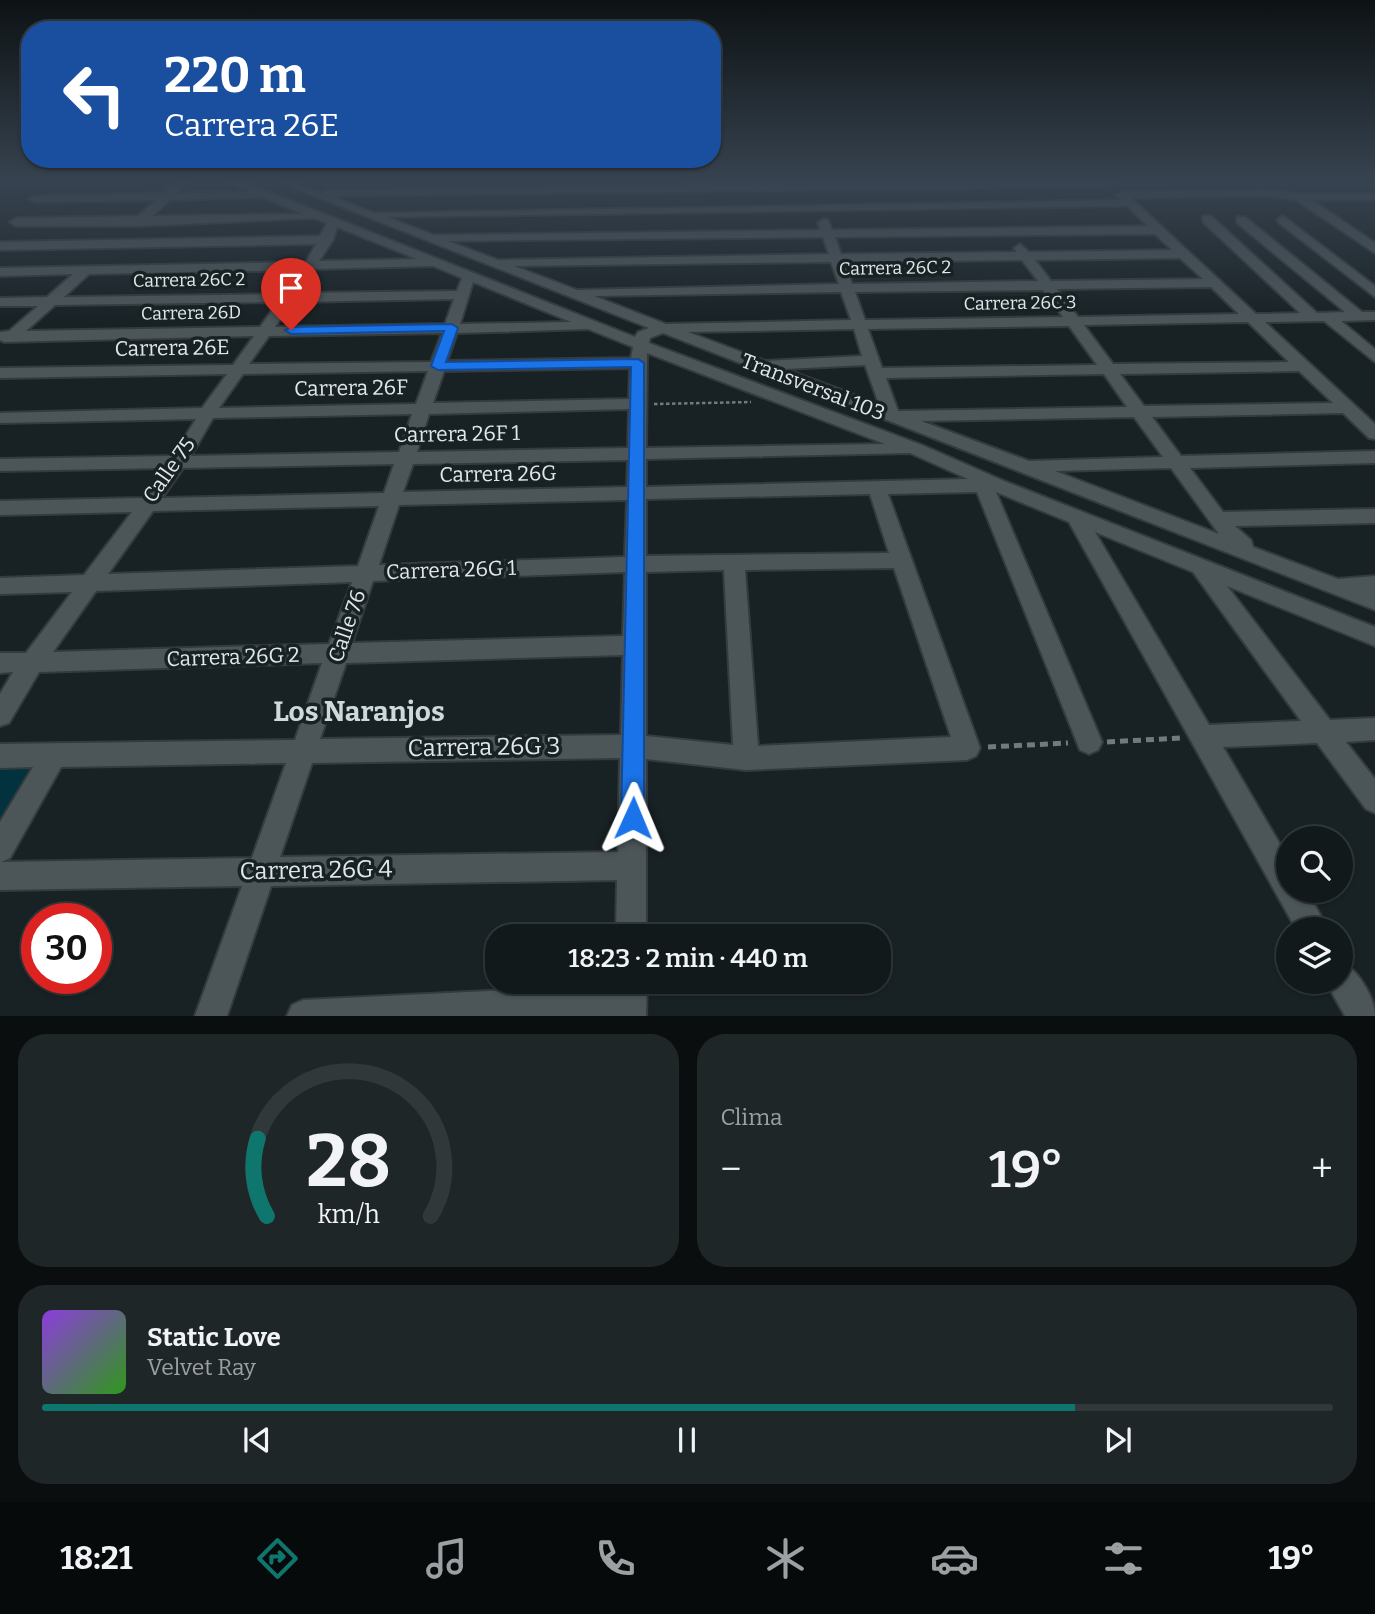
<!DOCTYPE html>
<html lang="es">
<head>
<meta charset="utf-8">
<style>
	:root { --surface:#12191b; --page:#1f2628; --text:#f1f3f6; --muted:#9ca0a3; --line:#31383a; --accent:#0f766e }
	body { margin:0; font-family:Bitter,serif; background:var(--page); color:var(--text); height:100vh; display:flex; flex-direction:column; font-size:26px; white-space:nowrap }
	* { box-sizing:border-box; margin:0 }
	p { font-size:23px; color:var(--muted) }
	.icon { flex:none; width:38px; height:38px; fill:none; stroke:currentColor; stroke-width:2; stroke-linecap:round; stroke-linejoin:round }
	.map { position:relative; height:1016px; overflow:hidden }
	.side { display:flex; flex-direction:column; gap:18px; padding:18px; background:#0a0e0f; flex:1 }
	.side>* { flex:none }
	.banner { position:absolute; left:21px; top:21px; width:700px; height:147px; border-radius:28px; box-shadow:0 2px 5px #0004,0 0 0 2px var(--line); background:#1a4fa0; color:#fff; overflow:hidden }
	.fabs { position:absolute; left:1276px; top:826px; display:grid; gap:14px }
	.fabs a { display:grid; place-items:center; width:77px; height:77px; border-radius:50%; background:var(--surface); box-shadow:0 2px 5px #0004,0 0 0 2px var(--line); font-size:35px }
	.speed { position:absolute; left:21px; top:903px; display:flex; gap:14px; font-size:35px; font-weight:700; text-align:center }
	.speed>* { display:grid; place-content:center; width:91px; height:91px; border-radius:50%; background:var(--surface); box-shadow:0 2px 5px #0004,0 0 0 2px var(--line); line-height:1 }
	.speed .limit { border:10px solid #d22; background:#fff; color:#111 }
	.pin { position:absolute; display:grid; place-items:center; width:60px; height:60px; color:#fff; margin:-72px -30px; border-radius:50% 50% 50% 0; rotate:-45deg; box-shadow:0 0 7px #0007 }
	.pin .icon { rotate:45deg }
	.me { position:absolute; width:77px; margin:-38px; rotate:1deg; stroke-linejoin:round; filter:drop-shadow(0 0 5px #0008) }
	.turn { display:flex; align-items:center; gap:24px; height:147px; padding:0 28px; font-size:32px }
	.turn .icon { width:91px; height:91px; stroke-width:2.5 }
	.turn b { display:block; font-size:49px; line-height:60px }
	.big { font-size:52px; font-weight:600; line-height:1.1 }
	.side .tile { flex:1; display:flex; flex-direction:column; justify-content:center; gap:10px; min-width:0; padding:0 24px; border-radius:28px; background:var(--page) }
	.side .dial { align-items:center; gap:0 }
	.dial svg { height:182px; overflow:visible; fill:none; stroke:var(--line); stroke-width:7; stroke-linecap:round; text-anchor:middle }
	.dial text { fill:var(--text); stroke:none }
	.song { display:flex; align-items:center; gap:21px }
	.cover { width:84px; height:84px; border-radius:10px; background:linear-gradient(135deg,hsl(270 70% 55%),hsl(110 70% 35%)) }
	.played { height:7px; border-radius:4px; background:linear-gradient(90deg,var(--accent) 80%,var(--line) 80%) }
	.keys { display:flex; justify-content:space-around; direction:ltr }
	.heat { display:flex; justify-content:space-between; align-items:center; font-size:38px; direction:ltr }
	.side .tiles { flex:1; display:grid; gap:18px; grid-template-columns:1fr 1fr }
	.tile:last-child { grid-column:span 2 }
	.trip { position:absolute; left:485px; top:924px; width:406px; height:70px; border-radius:28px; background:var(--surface); box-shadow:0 2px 5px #0004,0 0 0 2px var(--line); font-weight:600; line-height:70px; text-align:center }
	.tab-bar { display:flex; height:112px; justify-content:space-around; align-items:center; background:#070a0b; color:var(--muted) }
	.tab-bar .icon { width:49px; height:49px }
	.tab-bar .on { color:var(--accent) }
	.tab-bar b { font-size:32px; color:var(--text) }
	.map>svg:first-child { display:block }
	.green { fill:#01323e }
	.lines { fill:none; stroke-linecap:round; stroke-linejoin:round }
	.minor-casing { stroke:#353b3d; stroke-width:4 }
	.path-far1 { stroke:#737a7d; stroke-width:2.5; stroke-dasharray:3.5 2.5; stroke-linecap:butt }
	.path { stroke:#737a7d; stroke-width:5; stroke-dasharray:8 5; stroke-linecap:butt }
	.minor { fill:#4c5659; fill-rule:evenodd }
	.route { fill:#1a73e8; stroke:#114b97; stroke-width:2 }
	.labels { text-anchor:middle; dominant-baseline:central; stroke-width:7; stroke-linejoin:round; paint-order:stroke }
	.far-street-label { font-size:18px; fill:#e1e7e9; stroke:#182124 }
	.street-label { font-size:21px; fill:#e1e7e9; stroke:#182124 }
	.near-street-label { font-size:24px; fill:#e1e7e9; stroke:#182124 }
	.near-neighbourhood-label { font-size:28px; font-weight:bold; fill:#cdd9dc; stroke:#182124 }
</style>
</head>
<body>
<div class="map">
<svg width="1375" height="1016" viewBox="0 0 1375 1016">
	<rect width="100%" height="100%" fill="#182124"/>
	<path class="green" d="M32,765l-32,55v-53z"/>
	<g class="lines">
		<defs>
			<g id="minor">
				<path d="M177,182h11l-11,11 73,-1 -20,-10h14l391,155 3,-5 11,-4 -370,-146h14l29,11 5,-3 622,-8 166,1 -5,3 -779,10 43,17 746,-13 -5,-5 6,-3 144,-2 37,4h73v6h-63l63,43v10l-79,-53 -31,-4 -134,2 125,116 44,-1 -97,-91v-6h8l106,97 28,-1 -108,-89v-6h8l117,95h13v8l-34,1 34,28v13l-51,-41 -59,1 110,102v15l-6,-1 -26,-25 -191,4 29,39 194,-5v12l-185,5 33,44 152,-3v14l-140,3 16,14 2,7 85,32 37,-3v34l-712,-277 -13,5 -1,5 273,102 82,36 371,146v19l-148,-60 103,134 45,-2v22l-29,2 29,37v34l-9,-4 -49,-66 -94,4 65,111v33h19l21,38h-32l-227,-407 -73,-30 106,250 -4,8 -9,4 -9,-4 -103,-258 -89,2 92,254 -4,8 -9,4 -221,10 -100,-11v177h-30l1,-56 -346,6 -44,130h-32l47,-130 -242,4v-68l33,-55 -33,1v-24l295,-4 27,-77 -283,9 -30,51 -9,3v-32l13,-22 -13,1v-20h26l46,-61 -72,2v-16l84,-3 48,-63 -132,3v-14l142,-3 22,-30 -164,3v-12l173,-3 23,-37 -196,4v-10l202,-5 25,-34 -227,4v-10l233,-3 21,-29 -250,6 -4,-2v-8l9,-1 29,-25h-38v-8l47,-1 26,-23 -73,2v-8l306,-6 10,-18 -316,6v-8l320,-6 7,-13 -13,-5 -175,8h-123l-6,-4 6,-4 122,-2 18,-16 -121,2 -6,-3 6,-3 129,-3zM262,197l41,17 -151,2 18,-16zM1127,206l21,20 -316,4 -4,-10 -4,-1 -6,4 2,7 -386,5 -47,-18zM337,227l80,32 -98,2 14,-21zM1155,234l17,16 -143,2 -9,-8 -6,4 3,4 -176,2 -6,-17zM823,237l6,17 -331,6 -50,-19zM1180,258l23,21 -152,2 -16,-21zM1022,260l16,21 -186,3 -8,-22zM831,262l8,22 -262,6 -63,-24zM433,266l29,12 -5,13 -159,2 16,-24zM301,270l-17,24 -220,3 25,-23zM473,282l98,40 -111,2zM1211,287l28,27 -161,3 -21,-28zM1043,290l20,27 -198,3 -10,-28zM841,292l10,28 -185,4 -72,-28zM454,299l-9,25 -170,3 17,-25zM278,302l-18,25 -234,4 29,-26zM1248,322l41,40 -176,2 -29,-39zM1069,326l28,39 -215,3 -14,-39zM588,329l45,18 -2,11 -184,3 10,-28zM854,329l8,27 -97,5 -77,-29zM442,333l-11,29 -182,2 20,-28zM647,353l238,91 -239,4zM865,365l14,39 -94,-35zM630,368l-1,31 -196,4 11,-32zM428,371l-12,33 -197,4 24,-34zM1299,371l34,32 -189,3 -24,-32zM1104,374l23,33 -229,4 -12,-33zM629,409l-1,39 -211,4 12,-38zM412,414l-13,38 -208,4 22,-38zM1134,417l29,40 -134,4 -108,-40zM910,453l58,26 -322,8v-28zM628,460l-1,27 -224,5 10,-28zM394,464l-10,29 -222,5 21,-30zM1171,468l48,66 -164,-63zM870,494l19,59 -243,3v-57zM627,500l-2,57 -246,8 20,-60zM379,506l-21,60 -250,8 45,-63zM1095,532l98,40 108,149 -92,4zM894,568l57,169 -193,9 -13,-176zM724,570l9,175 -87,-9v-164zM625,572l-2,64 -271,7 21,-62zM352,582l-23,62 -276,8 43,-61zM623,655l-2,80 -301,4 26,-76zM620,758l-2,94 -338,5 32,-94zM286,763l-34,95 -251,4 9,-4 51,-91z"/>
				<path d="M1283,216l92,70v11l-96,-74 -2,-3z"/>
				<path d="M1340,962c17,6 35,35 35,54h-30l-19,-34h14z"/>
				<path d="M615,982h32l-1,34h-359l5,-11 11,-5 312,-15z"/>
			</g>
		</defs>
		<use href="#minor" class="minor-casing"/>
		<path class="path-far1" d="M654,404l97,-2"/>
		<g class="path">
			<path d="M1107,742l73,-4"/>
			<path d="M988,747l80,-4"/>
		</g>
		<use href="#minor" class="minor"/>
	</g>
	<linearGradient id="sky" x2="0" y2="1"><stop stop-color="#0d1214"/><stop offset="0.56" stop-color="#374350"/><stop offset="1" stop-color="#374350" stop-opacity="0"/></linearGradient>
	<rect width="1375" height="324" fill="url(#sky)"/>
	<path class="route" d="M452,324l6,4 -12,34 192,-3 6,4v455l-3,7 -8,4 -8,-4 -4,-7 10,-451 -193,3 -7,-4 13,-35 -153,3 -6,-4 6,-3z"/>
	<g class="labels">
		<g class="far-street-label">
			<text transform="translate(895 268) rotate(-1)">Carrera 26C 2</text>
			<text transform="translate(189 280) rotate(-1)">Carrera 26C 2</text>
			<text transform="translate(1020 303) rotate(-1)">Carrera 26C 3</text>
			<text transform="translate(191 313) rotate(-1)">Carrera 26D</text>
		</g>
		<g class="street-label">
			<text transform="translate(172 348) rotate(-1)">Carrera 26E</text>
			<text transform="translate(813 387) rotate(21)">Transversal 103</text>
			<text transform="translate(351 388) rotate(-1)">Carrera 26F</text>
			<text transform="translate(457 434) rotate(-1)">Carrera 26F 1</text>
			<text transform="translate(169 470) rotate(-55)">Calle 75</text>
			<text transform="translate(498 474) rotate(-1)">Carrera 26G</text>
			<text transform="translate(451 570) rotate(-2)">Carrera 26G 1</text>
			<text transform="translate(347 626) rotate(-71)">Calle 76</text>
			<text transform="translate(233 657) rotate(-2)">Carrera 26G 2</text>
		</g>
		<g class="near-street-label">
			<text transform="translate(484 747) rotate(-1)">Carrera 26G 3</text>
			<text transform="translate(316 870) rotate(-1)">Carrera 26G 4</text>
		</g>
		<g class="near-neighbourhood-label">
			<text x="359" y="711">Los Naranjos</text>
		</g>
	</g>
</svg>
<div class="fabs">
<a><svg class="icon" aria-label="search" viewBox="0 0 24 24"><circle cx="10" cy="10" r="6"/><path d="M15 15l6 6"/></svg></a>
<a><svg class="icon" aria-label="layers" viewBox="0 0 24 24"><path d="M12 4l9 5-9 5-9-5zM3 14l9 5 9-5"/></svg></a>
</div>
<div class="speed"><div class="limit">30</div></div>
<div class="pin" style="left:291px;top:330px;background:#d93025"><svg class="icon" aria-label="arrive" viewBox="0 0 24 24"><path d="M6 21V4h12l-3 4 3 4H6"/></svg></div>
<svg class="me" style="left:633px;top:818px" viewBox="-20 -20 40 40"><path d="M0-17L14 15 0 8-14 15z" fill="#1a73e8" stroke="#fff" stroke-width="4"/></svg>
<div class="trip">18:23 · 2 min · 440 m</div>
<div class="banner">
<div class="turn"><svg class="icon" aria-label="left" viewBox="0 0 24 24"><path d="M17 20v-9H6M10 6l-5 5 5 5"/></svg><div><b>220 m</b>Carrera 26E</div></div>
</div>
</div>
<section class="side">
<div class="tiles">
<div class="tile dial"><svg viewBox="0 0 100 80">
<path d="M14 69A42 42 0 1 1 86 69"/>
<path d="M14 69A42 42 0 0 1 10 35" stroke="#0f766e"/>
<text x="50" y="56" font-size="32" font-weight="700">28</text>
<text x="50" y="72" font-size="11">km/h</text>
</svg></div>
<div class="tile"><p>Clima</p>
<div class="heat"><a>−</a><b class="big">19°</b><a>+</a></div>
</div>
<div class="tile">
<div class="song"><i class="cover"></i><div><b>Static Love</b><p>Velvet Ray</p></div></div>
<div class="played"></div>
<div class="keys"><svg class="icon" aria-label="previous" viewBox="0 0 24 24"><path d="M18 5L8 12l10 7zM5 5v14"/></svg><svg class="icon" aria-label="pause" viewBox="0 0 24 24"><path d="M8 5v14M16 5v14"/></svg><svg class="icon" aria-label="next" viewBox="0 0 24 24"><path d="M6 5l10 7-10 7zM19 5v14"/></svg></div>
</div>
</div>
</section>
<nav class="tab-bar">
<b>18:21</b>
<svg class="icon on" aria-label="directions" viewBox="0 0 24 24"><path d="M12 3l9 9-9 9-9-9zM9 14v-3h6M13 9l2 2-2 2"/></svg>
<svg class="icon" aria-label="music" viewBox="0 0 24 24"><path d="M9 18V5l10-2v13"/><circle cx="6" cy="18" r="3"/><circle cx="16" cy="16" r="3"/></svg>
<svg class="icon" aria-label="phone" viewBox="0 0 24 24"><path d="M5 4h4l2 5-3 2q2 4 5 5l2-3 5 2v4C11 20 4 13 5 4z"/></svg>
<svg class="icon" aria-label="climate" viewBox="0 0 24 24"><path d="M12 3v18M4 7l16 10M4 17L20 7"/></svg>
<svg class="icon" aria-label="car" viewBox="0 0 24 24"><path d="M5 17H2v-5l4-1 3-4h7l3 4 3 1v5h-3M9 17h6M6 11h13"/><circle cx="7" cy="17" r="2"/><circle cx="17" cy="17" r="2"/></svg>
<svg class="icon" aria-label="filters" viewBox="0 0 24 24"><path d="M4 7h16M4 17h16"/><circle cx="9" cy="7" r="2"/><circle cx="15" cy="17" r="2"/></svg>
<b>19°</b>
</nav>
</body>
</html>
